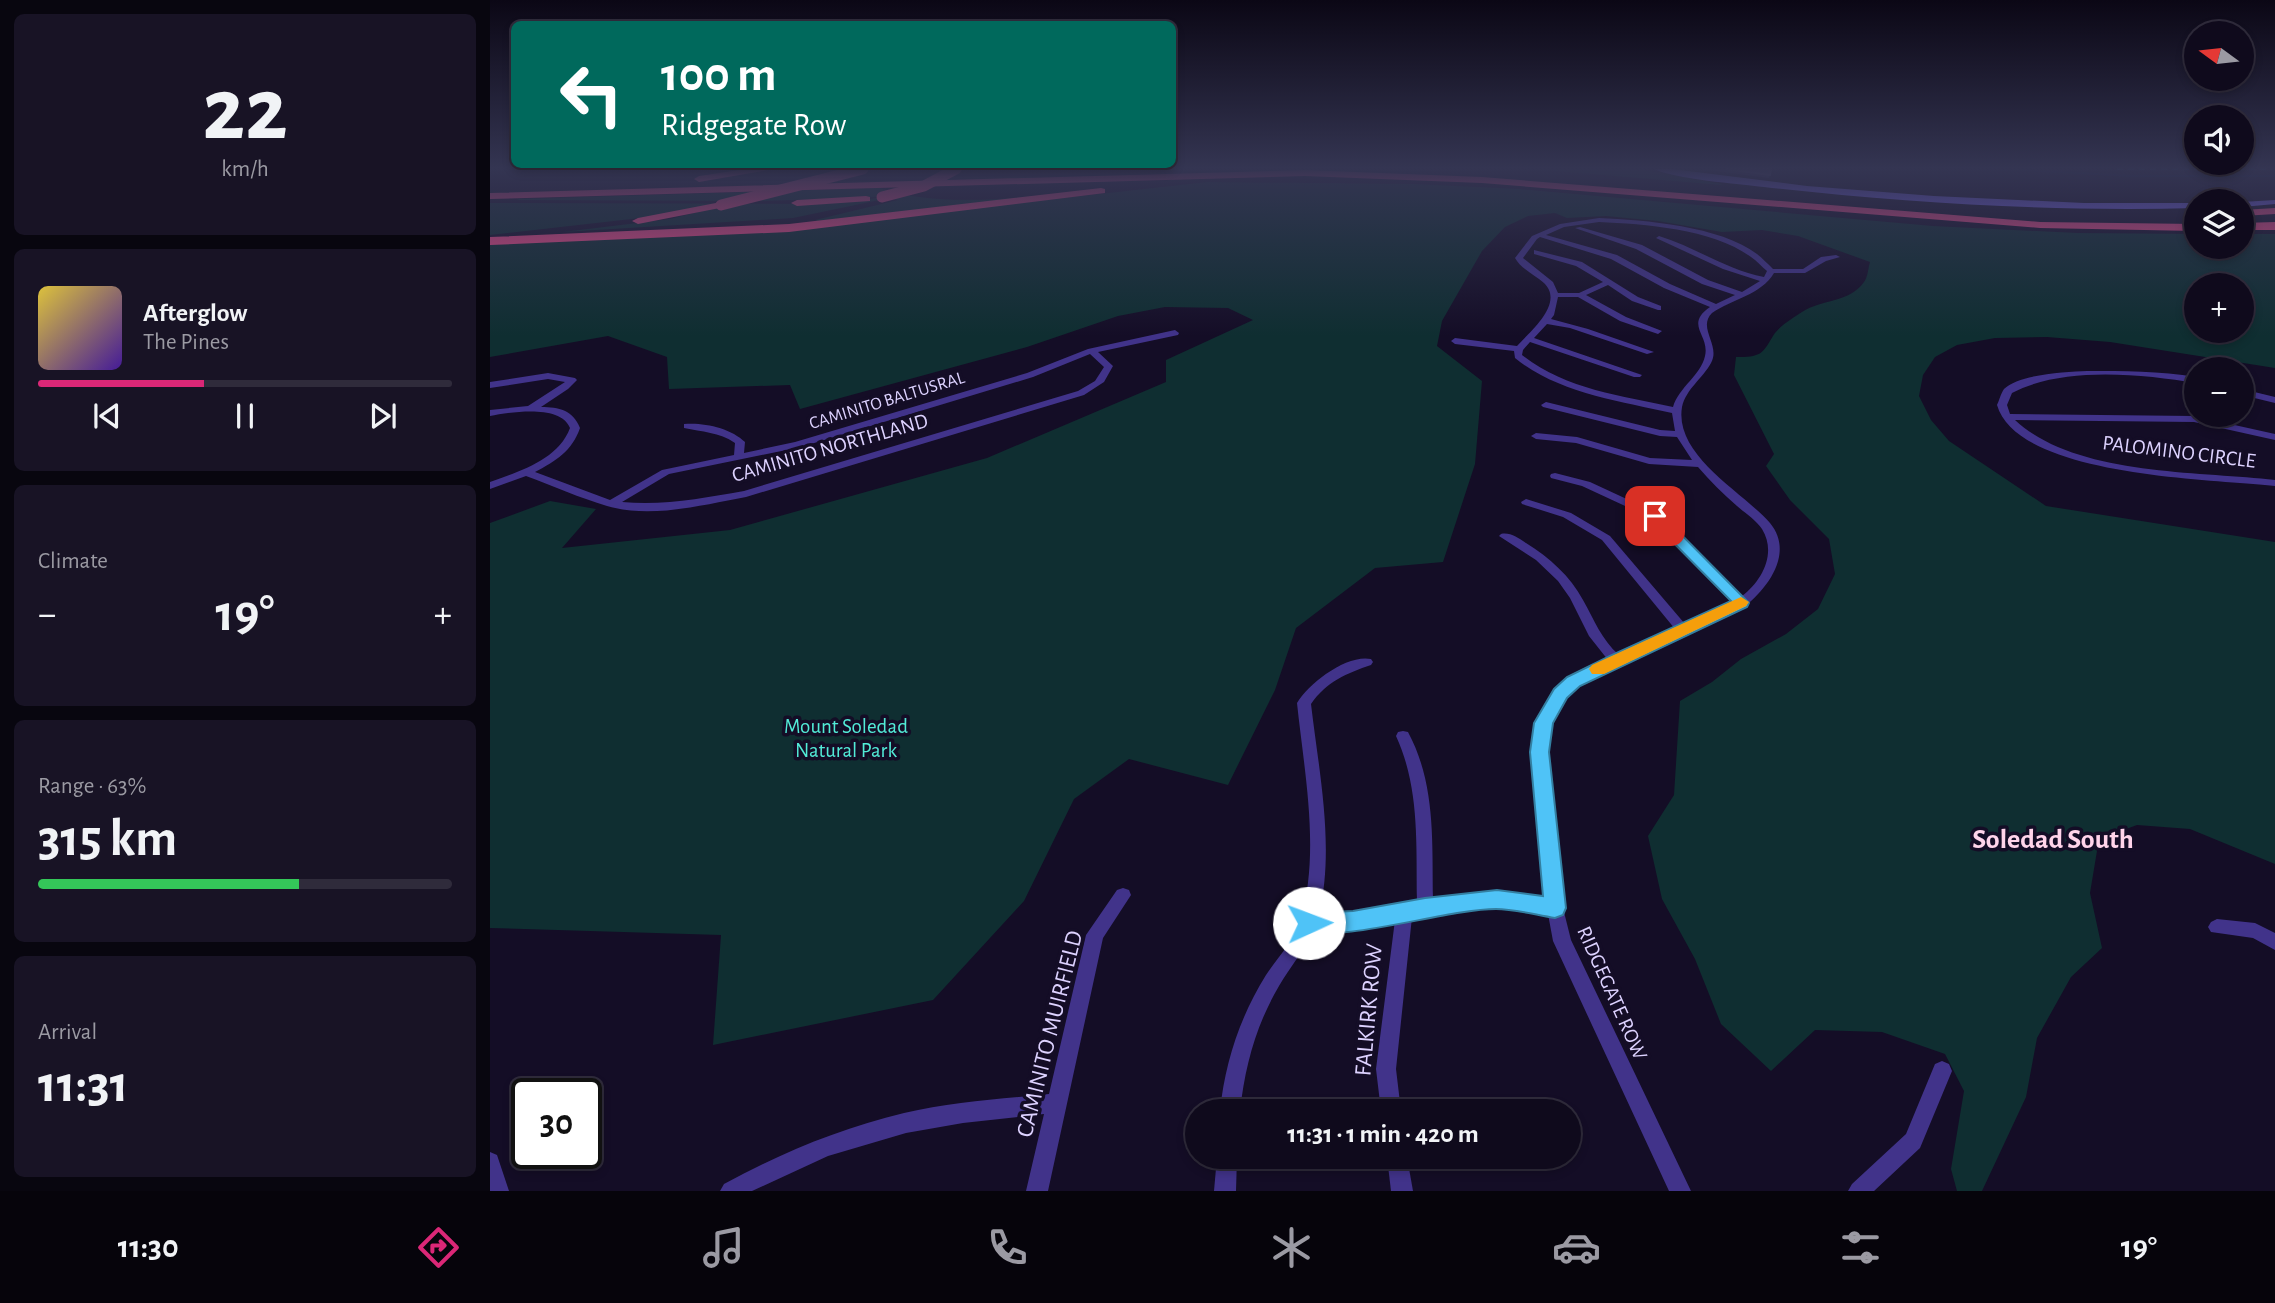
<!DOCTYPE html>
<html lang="en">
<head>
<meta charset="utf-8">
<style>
	:root { --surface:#0f0a1c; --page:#181325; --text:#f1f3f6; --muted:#9b9aa3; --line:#2f2b3b; --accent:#db2777 }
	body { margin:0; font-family:"Alegreya Sans",sans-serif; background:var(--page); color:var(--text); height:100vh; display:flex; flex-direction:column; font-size:26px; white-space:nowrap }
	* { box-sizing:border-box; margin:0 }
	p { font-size:23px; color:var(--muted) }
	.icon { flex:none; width:38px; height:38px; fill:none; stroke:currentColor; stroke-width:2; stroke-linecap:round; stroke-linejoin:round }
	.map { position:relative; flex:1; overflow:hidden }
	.drawer { display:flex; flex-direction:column; gap:14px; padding:14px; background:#08060f; width:490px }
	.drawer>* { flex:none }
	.banner { position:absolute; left:21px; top:21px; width:665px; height:147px; border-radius:10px; box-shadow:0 4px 10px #0003,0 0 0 2px var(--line); background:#00695c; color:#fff; overflow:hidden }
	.needle { width:46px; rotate:285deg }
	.controls { position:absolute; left:1694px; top:21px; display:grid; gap:14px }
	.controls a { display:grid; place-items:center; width:70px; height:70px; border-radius:50%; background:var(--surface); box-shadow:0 4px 10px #0003,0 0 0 2px var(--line); font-size:35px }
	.speed { position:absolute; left:21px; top:1078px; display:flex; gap:14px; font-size:35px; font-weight:700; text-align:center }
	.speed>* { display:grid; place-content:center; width:91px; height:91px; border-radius:50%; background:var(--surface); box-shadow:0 4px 10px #0003,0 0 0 2px var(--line); line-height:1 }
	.speed .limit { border:4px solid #111; border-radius:10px; background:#fff; color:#111 }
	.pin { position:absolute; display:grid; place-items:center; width:60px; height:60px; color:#fff; margin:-30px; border-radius:14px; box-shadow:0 4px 10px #0006 }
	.me { position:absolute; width:77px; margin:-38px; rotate:88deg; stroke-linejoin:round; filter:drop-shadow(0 0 5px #0008) }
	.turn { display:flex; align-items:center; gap:24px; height:147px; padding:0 35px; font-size:32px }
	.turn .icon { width:91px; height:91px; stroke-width:2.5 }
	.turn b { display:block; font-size:49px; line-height:60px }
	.big { font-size:52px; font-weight:600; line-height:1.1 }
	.drawer .card { flex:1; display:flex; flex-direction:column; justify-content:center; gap:10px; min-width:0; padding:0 24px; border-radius:10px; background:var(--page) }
	.drawer .dial { align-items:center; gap:0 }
	.dial b { font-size:91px; line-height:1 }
	.song { display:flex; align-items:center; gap:21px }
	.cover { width:84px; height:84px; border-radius:10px; background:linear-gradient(135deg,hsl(50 70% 55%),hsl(260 70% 35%)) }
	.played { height:7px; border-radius:4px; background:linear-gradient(90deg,var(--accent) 40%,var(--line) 40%) }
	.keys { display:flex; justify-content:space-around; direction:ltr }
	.heat { display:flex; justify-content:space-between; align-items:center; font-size:38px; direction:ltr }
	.charge { height:10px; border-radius:5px; background:linear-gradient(90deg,#34c759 63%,var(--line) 0) }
	.trip { position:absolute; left:695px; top:1099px; width:396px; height:70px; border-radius:35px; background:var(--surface); box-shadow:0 4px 10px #0003,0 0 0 2px var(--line); font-weight:600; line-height:70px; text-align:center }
	.menu { display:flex; height:112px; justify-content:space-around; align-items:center; background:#06040b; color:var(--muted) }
	.menu .icon { width:49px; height:49px }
	.menu .on { color:var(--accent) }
	.menu b { font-size:32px; color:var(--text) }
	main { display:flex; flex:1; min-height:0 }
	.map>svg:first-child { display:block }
	.green { fill:#0f2e31; fill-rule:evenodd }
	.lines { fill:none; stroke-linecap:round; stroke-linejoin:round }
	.stream { stroke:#051547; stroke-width:2 }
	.street { fill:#41338a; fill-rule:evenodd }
	.secondary { fill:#7f69ff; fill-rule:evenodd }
	.highway { fill:#ff4d8c; fill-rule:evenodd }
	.rail { stroke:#00c5fd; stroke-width:2; stroke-dasharray:6 5; stroke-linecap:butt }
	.highway-bridge { stroke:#ff4d8c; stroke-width:11 }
	.wall { fill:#342456 }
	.building { fill:#463768; stroke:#5e4f80; stroke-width:2 }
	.route { fill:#4fc3f7; stroke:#337fa1; stroke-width:2 }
	.slow { fill:#f59e0b }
	.labels { text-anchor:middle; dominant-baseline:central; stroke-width:7; stroke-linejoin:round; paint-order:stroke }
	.far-street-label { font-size:18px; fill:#ddd2ff; stroke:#140d26 }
	.street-label { font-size:21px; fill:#ddd2ff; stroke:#140d26 }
	.park-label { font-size:21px; fill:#52ebd7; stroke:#140d26 }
	.near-street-label { font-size:24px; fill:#ddd2ff; stroke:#140d26 }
	.near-neighbourhood-label { font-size:28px; font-weight:bold; fill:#ffd4ea; stroke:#140d26 }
</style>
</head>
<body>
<main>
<section class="drawer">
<div class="card dial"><b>22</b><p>km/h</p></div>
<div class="card">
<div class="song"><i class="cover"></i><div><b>Afterglow</b><p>The Pines</p></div></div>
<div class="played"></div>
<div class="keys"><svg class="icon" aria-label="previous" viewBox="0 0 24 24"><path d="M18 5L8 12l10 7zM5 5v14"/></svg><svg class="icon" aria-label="pause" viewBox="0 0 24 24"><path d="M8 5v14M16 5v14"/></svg><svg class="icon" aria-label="next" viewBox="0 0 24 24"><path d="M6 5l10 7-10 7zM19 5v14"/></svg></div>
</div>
<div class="card"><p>Climate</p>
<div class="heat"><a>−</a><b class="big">19°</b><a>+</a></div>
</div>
<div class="card"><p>Range · 63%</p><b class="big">315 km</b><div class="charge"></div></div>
<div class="card"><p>Arrival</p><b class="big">11:31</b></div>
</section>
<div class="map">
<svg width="1785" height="1191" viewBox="0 0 1785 1191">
	<rect width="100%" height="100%" fill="#140d26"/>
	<g class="green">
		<path d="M1043,169h106l83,15 -1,1z"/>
		<path d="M717,182l208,2 104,5 414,37 145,7 118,1v13h46v-13h33v134l-165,-26 -63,-5 -52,1 -38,7 -22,12 -12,18 -4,21 12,24 18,21 97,65 229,36v322l-85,-35 -53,-4 -38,14 -9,54 12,55 -31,29 -34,61 -11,59 -44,94h-25l-6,-22 13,-78 -19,-37 -63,-22 -67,-2 -44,41 -50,-47 -26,-65 -33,-60 -14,-63 26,-41 6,-94 32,-19 29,-23 45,-25 32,-25 17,-35 -6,-35 -39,-39 -24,-34 8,-12 -40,-79 2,-18c24,0 26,-2 37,-21 6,-10 20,-18 29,-24 20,-13 47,-9 62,-30 4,-5 4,-14 6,-20l-72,-26 -36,-6 -40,2 -64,-11 -52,-5 -39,2 -12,-5 -27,3 -23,11 -23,24 -40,70 -5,25 45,35 -7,83 -32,98 -68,6 -79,60 -21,62 -47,95 -99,-26 -55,40 -50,102 -91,99 -220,45 8,-110 -231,-7v-405l60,-22 46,8 -34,39 168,-18 257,-72 179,-76v-22l87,-40 -25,-12 -63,-1 -47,9 -91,31 -227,62 -10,-24 -121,4 -2,-32 -59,-21 -118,21v-113l321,-18zM1706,285h46v46h-46z"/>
		<path d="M389,188c62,20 133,10 196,4l-257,29 -3,-1 83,-20 -9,-2 -96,20 -230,14 107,-13 32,-8 -212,24v-32l333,1 61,-7 -124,4 -243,-1 2,-1z"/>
	</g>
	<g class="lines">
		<path class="stream" d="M1515,169l128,7h142"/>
		<g class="street">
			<path d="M1109,218c46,2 121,8 158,36 5,4 11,10 16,15h30l18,-12 15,-2 4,2 -14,4 -21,12h-31c-13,22 -42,26 -62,40 -15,15 9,32 -1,50 -8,15 -25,26 -29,44 -8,49 61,85 88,116 24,29 -1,64 -25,83l-167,79 -13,11 -15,28 -3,28 16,156 8,32 120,251h-22l-116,-250 -5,-27 -51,-8 -85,11 -16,152 5,42h-20l-5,-42 19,-149 -42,9 -39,1c-10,21 -24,37 -35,56 -23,39 -34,80 -39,125h-20c5,-49 20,-94 46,-136 11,-17 28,-34 34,-54 21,-67 4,-150 -3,-218 12,-20 50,-49 74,-44l2,3 -2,3c-24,8 -45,17 -60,39 8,69 24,142 8,211l34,-2 64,-12c-1,-56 3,-113 -21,-165l2,-4 5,-1 5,1c28,52 24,110 25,167l64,-7 49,7 -13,-147 3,-28 19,-34 13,-11 40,-19 -19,-24 -19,-38 -12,-17 -22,-21 -37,-24 2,-2c9,-2 17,4 25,9 24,15 44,33 57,57 12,21 18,39 36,55l56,-26 -73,-89 -39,-23 -41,-13 -1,-2 5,-3 45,14 39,23 75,88 48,-22 -82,-84 -69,-32 -31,-8 -1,-2 1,-2 4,-1 35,9 69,32 83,82c20,-15 35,-43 20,-67 -6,-9 -17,-16 -25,-23 -14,-12 -27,-25 -39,-39l-49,-3 -73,-21 -40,-4 -5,-3 5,-3 41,4 73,21 42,2 -15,-23 -17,-1 -117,-29 -2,-2 5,-3 114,28 15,1 -3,-18c-53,-12 -114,-20 -157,-55l-1,-7 -59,-7 -4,-3 4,-3 62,8c13,-14 48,-43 27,-63 -9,-8 -23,-14 -29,-25l17,-22 28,-12zM1109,222c46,2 114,7 152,35 6,4 11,10 16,14l-3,6c-37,-7 -69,-30 -105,-41l-3,2 67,31 37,12 -18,11 -34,-12 -66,-35 -62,-18 -5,1 61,21 66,35 33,11 -19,9 -46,-20 -53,-29 -71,-20 18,-8zM1050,237l71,22 53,29 46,19c-26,18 0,28 -5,49 -4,19 -26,31 -32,51 -51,-11 -109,-18 -151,-52l1,-5 7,-8 104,35h6l2,-2 -108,-37 13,-14 23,4 77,26 7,-2 -66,-23 -37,-10 3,-4 4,-18h20l42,24 38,13 4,-3 -36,-14 -40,-22 22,-10 24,16 26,9h3v-4l-23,-9 -56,-35 -48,-12v4l42,12 27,16 -24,11h-21l-5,-11 -30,-24 14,-19z"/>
			<path d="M685,330l4,3 -1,2 -80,17 15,14 -9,16 -20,13 -338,102c-44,8 -95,22 -139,9 -27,-8 -54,-20 -81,-30l-36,13v-7c30,-11 68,-22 80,-54 -9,-24 -59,-16 -80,-12v-6l38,-4 37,-24 -17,-3 -58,9v-6l58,-9 27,5 2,2 -9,9 -27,18c18,0 32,3 39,21 -8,23 -24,33 -45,44l75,28 52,-30 72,-15 1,-12c-16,-11 -33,-11 -51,-15v-4c19,-2 47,4 61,18l-1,11 51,-11 232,-69 61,-24zM600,354l14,13 -9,14 -17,10 -334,100c-41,7 -80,15 -122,11l47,-28 132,-27 232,-70z"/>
			<path d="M1597,371c36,0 73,0 109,6v6c-55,-9 -133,-17 -184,10l-5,12 3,9 184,2 81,18v6l-81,-18 -179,-2c60,56 182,51 260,60v6c-62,-7 -257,-9 -278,-81 2,-4 4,-12 7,-16 15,-15 62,-17 83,-18z"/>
			<path d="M1752,389l33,8v6l-33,-8z"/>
			<path d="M633,888l6,2 2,5 -28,43 -55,253h-22l18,-77 -81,9 -57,10 -78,23 -76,35h-32l4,-7c57,-31 117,-56 180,-71 48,-11 97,-14 145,-19l37,-159 31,-45z"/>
			<path d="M1727,919l38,4 20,10v17l-22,-12 -42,-6 -3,-5 3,-5z"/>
			<path d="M1452,1061l7,3 3,7 -32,77 -46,43h-26l4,-7 54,-50 29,-70z"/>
			<path d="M0,1152l7,3 12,36h-19z"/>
			<path d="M727,1157h20l-1,34h-22z"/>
			<path d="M897,1157h20l6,34h-22z"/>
		</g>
		<g class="secondary">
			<path d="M1164,169h18l135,17 127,10 150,7h112v5c-143,4 -289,-5 -432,-21 -25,-3 -90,-8 -110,-18z"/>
			<path d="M1785,200v4l-33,3v-5z"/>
		</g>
		<g class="highway">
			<path d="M256,169h28l-75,13 -5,-3 5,-3z"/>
			<path d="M815,170l177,7 558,45 156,2v7l-156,-3 -558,-45 -177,-7 -815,23v-6z"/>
			<path d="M611,188l4,1v4l-316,39 -299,13v-8l299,-13z"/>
			<path d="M376,196l4,1v4l-73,5 -6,-3 6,-3z"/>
			<path d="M231,202l4,1v4l-87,17 -6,-3 6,-3z"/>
			<path d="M1785,208v6l-33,2v-6z"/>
			<path d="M1785,222v8h-33v-7z"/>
		</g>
		<path class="rail" d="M1627,169h156"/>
		<g class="highway-bridge">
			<path d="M392,197l42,-11 32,-17"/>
			<path d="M231,205l142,-36"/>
		</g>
	</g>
	<path class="wall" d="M1211,169h70l-2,9z"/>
	<path class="building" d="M1236,169h45l-1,6z"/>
	<linearGradient id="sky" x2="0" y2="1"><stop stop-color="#0b0715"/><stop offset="0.5" stop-color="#343552"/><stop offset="1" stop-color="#343552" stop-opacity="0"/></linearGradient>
	<rect width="1785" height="336" fill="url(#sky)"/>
	<path class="route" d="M1165,511l5,2 89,90 -2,4 -167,79 -13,12 -14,25 -4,29 17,156 -3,7 -8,3c-19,-3 -40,-9 -59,-9 -49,0 -156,35 -195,21l-3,-7 3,-7 8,-3 44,-2 72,-13 72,-8 46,6 -13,-144 4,-29 20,-34 13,-12 43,-21 121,-55 -81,-82 -3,-3z"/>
	<path class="slow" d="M1251,597l8,5 -3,4 -142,68h-12l-3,-5 3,-4z"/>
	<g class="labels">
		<g class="far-street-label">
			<text transform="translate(397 401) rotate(-17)">CAMINITO BALTUSRAL</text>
		</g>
		<g class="street-label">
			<text transform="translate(340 448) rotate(-16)">CAMINITO NORTHLAND</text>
			<text transform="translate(1689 452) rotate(7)">PALOMINO CIRCLE</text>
			<text transform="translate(1122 993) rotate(66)">RIDGEGATE ROW</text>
		</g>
		<g class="park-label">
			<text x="356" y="726">Mount Soledad<tspan x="356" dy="24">Natural Park</tspan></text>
		</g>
		<g class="near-street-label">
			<text transform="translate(879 1010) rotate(-85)">FALKIRK ROW</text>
			<text transform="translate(560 1034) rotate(-76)">CAMINITO MUIRFIELD</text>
		</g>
		<g class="near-neighbourhood-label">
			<text x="1563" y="840">Soledad South</text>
		</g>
	</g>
</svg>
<div class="controls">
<a><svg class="needle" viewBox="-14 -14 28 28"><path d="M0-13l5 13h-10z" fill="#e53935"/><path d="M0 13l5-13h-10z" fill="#9b9aa3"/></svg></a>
<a><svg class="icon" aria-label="sound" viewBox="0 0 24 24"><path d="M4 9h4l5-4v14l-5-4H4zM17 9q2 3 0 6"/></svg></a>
<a><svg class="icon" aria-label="layers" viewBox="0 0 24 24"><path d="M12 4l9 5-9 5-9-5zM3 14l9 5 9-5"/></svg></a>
<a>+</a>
<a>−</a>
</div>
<div class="speed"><div class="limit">30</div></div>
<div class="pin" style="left:1165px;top:516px;background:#d93025"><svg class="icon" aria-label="arrive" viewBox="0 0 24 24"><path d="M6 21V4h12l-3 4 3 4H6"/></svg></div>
<svg class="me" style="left:819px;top:923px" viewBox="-20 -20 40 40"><circle r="19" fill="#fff"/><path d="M0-13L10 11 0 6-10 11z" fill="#4fc3f7"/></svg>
<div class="trip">11:31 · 1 min · 420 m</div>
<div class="banner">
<div class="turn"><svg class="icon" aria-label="left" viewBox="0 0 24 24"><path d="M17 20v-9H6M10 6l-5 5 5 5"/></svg><div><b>100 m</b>Ridgegate Row</div></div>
</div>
</div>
</main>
<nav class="menu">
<b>11:30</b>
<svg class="icon on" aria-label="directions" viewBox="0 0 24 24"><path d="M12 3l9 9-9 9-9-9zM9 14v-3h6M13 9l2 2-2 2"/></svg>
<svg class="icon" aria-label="music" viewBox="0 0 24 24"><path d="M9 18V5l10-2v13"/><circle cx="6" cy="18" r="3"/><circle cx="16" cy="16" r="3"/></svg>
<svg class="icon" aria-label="phone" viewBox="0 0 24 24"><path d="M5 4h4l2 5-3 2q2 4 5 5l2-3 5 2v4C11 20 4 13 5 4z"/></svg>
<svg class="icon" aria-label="climate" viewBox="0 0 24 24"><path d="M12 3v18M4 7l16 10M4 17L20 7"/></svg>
<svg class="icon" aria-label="car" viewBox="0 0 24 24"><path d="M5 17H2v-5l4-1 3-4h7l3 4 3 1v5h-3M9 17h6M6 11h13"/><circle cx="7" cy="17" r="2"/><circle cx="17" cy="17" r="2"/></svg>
<svg class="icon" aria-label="filters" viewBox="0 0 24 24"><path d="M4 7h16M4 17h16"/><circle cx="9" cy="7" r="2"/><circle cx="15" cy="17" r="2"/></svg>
<b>19°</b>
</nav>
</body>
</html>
